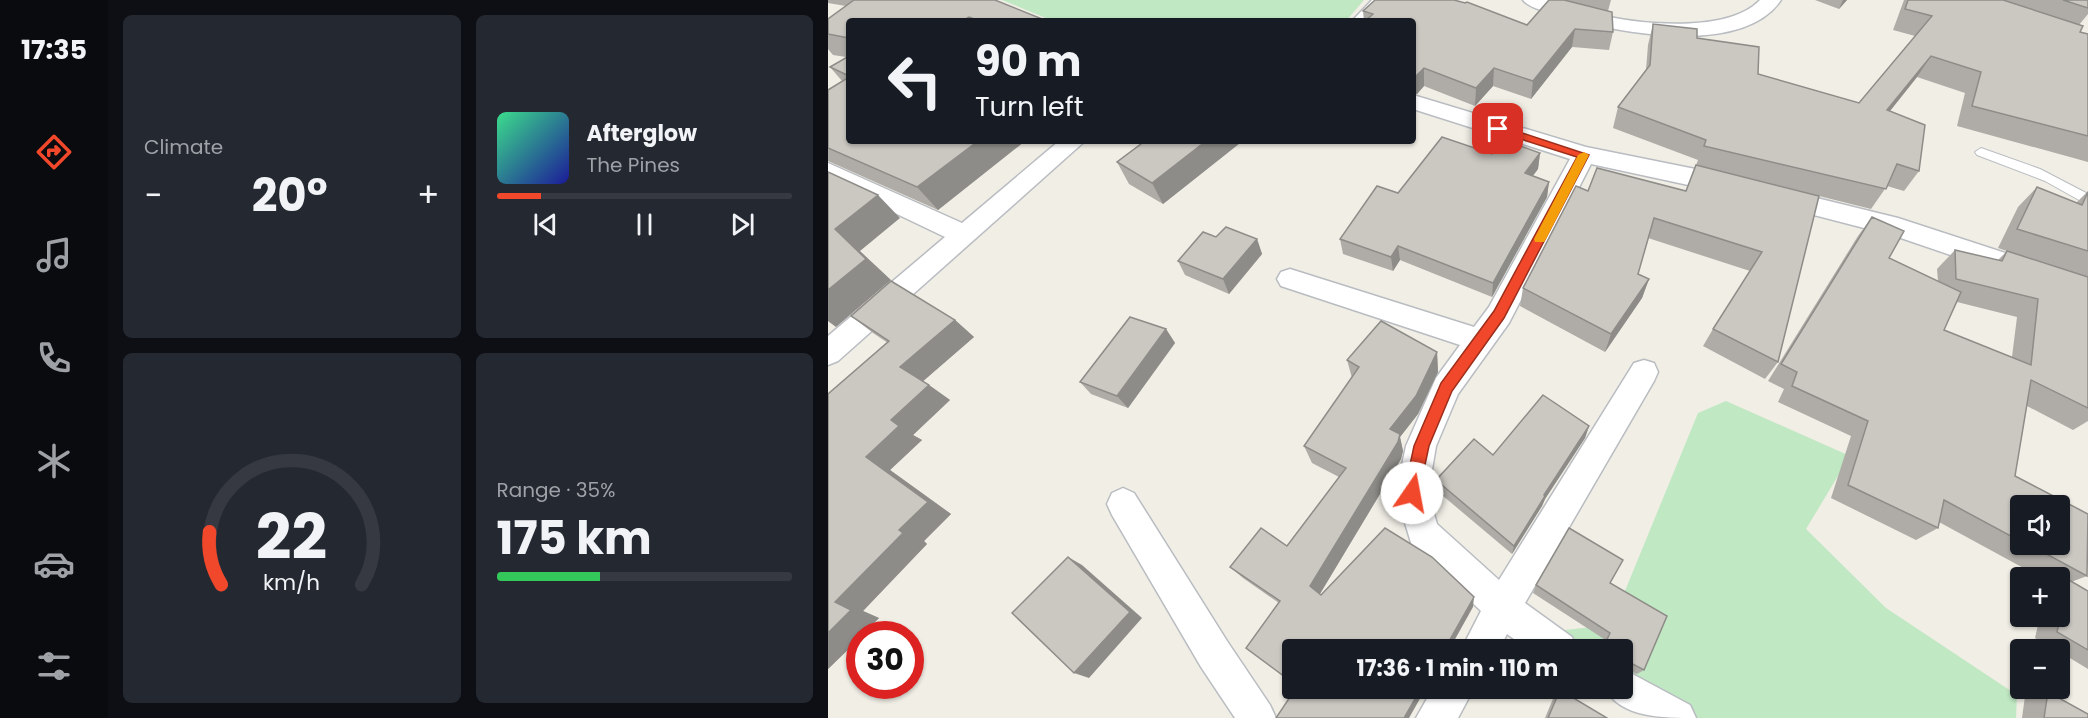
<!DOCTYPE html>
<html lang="en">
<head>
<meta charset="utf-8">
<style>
	:root { --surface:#171b24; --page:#242831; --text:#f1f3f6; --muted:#9ea1a6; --line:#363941; --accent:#f1472a }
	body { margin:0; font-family:Poppins,sans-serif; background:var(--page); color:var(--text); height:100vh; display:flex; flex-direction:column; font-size:22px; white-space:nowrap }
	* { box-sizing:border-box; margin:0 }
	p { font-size:20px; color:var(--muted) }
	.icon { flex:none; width:33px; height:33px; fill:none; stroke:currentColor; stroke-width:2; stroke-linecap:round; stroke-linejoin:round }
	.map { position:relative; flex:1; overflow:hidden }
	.side { display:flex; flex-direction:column; gap:15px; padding:15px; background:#0d0f14; width:720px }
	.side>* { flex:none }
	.banner { position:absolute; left:18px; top:18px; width:570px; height:126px; border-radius:6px; box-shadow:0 2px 4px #0004; background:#171b24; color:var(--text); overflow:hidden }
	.fabs { position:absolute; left:1182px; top:495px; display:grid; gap:12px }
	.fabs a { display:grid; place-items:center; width:60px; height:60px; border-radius:6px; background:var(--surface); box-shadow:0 2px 4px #0004; font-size:30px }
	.speed { position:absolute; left:18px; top:621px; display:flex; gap:12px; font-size:30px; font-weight:700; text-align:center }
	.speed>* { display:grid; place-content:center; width:78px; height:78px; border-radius:50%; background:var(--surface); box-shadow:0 2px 4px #0004; line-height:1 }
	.speed .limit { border:9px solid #d22; background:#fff; color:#111 }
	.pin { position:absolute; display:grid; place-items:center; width:51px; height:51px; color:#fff; margin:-26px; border-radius:12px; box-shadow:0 3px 9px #0006 }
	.me { position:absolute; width:66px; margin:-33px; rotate:12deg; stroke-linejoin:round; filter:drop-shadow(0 0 4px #0008) }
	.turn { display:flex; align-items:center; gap:21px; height:126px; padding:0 30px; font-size:27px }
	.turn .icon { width:78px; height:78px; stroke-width:2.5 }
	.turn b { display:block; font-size:42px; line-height:51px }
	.big { font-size:45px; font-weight:700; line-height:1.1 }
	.side .tile { flex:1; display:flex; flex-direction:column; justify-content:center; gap:9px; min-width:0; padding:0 21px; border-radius:9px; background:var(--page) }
	.side .dial { align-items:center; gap:0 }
	.dial svg { height:156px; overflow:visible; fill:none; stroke:var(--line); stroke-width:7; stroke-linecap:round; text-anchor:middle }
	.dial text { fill:var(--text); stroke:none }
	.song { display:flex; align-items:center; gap:18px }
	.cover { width:72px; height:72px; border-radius:9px; background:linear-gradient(135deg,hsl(150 70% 55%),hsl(240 70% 35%)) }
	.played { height:6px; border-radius:3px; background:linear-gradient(90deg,var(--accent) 15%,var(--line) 15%) }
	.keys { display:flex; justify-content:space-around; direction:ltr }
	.heat { display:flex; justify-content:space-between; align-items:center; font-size:33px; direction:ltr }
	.charge { height:9px; border-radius:4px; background:linear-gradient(90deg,#34c759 35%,var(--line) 0) }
	.side .tiles { flex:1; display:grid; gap:15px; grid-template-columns:repeat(2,1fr) }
	.trip { position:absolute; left:454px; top:639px; width:351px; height:60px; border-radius:6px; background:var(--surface); box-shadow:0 2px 4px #0004; font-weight:700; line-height:60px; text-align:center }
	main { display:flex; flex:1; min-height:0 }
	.menu { display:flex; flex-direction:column; width:108px; justify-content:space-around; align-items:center; background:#090b0e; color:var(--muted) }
	.menu .icon { width:42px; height:42px }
	.menu .on { color:var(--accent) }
	.menu b { font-size:27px; color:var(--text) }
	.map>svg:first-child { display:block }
	.green { fill:#c0e8c3 }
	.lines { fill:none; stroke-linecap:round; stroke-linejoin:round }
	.lane-casing { stroke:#b9bcc1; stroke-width:2 }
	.street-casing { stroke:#b9bcc1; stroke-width:3 }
	.lane { fill:#fff; fill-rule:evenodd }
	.street { fill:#fff; fill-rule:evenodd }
	.wall { fill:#afaca7; fill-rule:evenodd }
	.shaded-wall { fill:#8e8c88 }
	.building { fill:#cbc8c2; stroke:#8e8c88; stroke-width:1.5 }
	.route { fill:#f1472a; stroke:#9d2e1b; stroke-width:1.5 }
	.slow { fill:#f59e0b }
</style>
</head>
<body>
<main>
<nav class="menu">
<b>17:35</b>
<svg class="icon on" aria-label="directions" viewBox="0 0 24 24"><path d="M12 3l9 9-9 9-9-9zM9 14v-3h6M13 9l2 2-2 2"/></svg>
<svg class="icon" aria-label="music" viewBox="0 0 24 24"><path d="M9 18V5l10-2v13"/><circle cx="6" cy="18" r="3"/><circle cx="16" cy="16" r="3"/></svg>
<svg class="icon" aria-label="phone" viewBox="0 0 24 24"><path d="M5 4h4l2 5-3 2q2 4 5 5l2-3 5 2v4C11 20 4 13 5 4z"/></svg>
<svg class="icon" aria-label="climate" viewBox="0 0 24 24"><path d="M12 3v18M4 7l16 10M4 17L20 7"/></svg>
<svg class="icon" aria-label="car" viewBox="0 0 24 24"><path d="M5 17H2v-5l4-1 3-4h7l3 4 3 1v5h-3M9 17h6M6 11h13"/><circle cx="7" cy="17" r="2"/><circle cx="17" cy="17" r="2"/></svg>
<svg class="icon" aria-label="filters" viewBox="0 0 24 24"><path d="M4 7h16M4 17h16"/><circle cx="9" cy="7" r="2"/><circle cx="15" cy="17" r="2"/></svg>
</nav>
<section class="side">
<div class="tiles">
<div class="tile"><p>Climate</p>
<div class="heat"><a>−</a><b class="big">20°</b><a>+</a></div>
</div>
<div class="tile">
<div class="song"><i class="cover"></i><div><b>Afterglow</b><p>The Pines</p></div></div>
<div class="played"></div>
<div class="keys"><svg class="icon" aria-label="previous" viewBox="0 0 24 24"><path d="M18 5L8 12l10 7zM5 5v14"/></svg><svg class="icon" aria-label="pause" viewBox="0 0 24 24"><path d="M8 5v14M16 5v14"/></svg><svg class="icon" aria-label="next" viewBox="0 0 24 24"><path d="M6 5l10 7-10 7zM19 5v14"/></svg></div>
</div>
<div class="tile dial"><svg viewBox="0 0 100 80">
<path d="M14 69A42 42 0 1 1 86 69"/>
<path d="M14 69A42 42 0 0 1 8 42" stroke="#f1472a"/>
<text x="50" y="56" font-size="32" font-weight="700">22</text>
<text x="50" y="72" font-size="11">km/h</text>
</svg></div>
<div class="tile"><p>Range · 35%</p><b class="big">175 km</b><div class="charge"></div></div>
</div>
</section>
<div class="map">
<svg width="1260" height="718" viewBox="0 0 1260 718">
	<rect width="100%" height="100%" fill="#f0eee5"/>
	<g class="green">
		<path d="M174,0h362l-18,21h-293z"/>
		<path d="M898,401l124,55 -44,73 80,79 131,87 -1,23h-357l-61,-29 25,-1v-38h-60l2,-20 46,-5 87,-212z"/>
	</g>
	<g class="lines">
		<defs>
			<path id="lane" d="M1153,148l59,21 48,25v11l-43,-24 -68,-26 -2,-3z"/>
			<g id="street">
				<path d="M544,0h21l-20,21h-21z"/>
				<path d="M695,0c9,0 19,0 28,0 20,3 39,13 58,17 40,8 121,15 151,-17h21c-39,57 -164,33 -220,16 -11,-4 -31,-7 -38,-16z"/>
				<path d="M585,95l173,52 144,29 8,3 4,6 -4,6 -8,3 -139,-30 -82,159 -51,71 -22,52 -8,47 9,31 62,56 135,-217 10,-3 10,3 4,9 -4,9 -129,222 47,34 5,13h-48l-22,-16 -8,16h-38l20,-39 -69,-65 -16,-53 10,-47 30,-68 24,-33 -179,-59 -4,-7 4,-7 9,-3 184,58 15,-20 81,-148 -157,-50z"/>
				<path d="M231,141h26l-247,220 -10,4v-29l117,-99 -117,-56v-18l134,60z"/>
				<path d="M952,189l118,29 190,62v22l-193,-66 -124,-32 -3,-6 3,-6z"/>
				<path d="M295,488l11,5 93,148 43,64 6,13h-41l-34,-51 -89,-152 -5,-11 5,-11z"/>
				<path d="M795,669l67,36 6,13c-32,0 -76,0 -91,-30h18z"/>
				<path d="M605,688h41l-16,30h-42z"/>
			</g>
		</defs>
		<use href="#lane" class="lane-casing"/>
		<use href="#street" class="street-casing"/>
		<use href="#lane" class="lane"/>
		<use href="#street" class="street"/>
	</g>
	<g class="wall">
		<path d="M0,0h167l52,21h-198v120h176l-87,69 -110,-49v-71l14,-9 -12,-14 16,-10 -13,-2 -5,-6v-30l18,-13 -18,-3z"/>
		<path d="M721,0h62l-3,11 5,21 -4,18 -37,-3 -41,52 -38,-13 -18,20 -51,-20 -7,8 -4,-73h-49l-1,-10 102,-8 62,22z"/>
		<path d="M987,0h32l-8,9z"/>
		<path d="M1076,0h184v14l-9,11 1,7 8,2v128l-131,-36 8,-33 -48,-16 -27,34 29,60 -15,20 -17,-5 -16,23 -52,-13 -41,166 -13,17 -62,-33 10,-17 37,-58 -102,-33 -10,36 11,5 -7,19 -37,54 -85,-46 3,-18 65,-97h98l12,-31 -85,-32 5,-21 28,-37 2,-25 5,-21 44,14 61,36 101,29 56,-67 -22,-6z"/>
		<path d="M317,141h95v2l-77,61 -34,-20 -12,-22z"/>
		<path d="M712,153l-2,16 -5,7 16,6 -2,15 -55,100 -92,-37 -7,11 -50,-17 -3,-15 58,-46 94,-39z"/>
		<path d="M1209,187l39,16 12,-12v230l-15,9 -46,-24 -12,70 72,100 -16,6 17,9v78l-28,-17v-2h-5l-20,-12 5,-22h20v-38h-18l-103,-56 -1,6 -22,12 -85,-42 20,-62 -73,-34 6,-13 -16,-8 90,-145 14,-19 17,41 49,23 -1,-12 18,-19 43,10 9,-9 -9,-3 20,-41zM1129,302l60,15 -5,40 -68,-27zM1192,506l40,38h-40z"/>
		<path d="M388,237l41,2 5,15 -33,40 -44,-19 -7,-14z"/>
		<path d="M23,316l104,4 19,17 -51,44 27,19 -37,35 9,5 -32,30 61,44 -27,27 3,3 -64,67 16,7 -16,16h-3v4l-32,31 60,-326 -15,-10z"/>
		<path d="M338,329l9,14 -47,65 -37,-14 -11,-12z"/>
		<path d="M609,352l1,20 -20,42 -18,23 3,14 -2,8 -81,135 1,1 152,12 -194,-4 -36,-25 -13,-11 57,-21 52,-69 -27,-14 -8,-17 48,-68 -5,-18z"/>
		<path d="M761,426l-4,12 -40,61 -3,7 -30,48 -76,-64v-10l57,-25z"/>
		<path d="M782,583l34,87 -7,4 -11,-5 -3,2v-21h-24l5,-11 -71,-46 3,-8z"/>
		<path d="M732,690l47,28h-62l10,-24z"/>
		<path d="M1220,692l40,26h-66l3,-22z"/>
	</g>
	<g class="shaded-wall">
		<path d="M1015,0h4l-8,9z"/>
		<path d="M141,17l3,4h-10z"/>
		<path d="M747,29l-3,18 -41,52 2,-18z"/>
		<path d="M1103,56l-14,21 -43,54 13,-21z"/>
		<path d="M596,68v18l-7,8h-4v-18z"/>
		<path d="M666,68l-1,18 -18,20 1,-18z"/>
		<path d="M150,141h47l-87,69 -21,-23z"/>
		<path d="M378,141h34v2l-77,61 -11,-21z"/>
		<path d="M712,153l-2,16 -15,19 2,-15z"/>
		<path d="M721,182l-2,15 -55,100 1,-14z"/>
		<path d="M50,195l22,23 -40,33 31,29 -55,47 -8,-6v-31l7,-61z"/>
		<path d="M429,239l5,15 -33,40 -6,-15z"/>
		<path d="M570,246l2,14 -7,11 -2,-14z"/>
		<path d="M821,279l-7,19 -37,54 6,-18z"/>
		<path d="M127,320l19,17 -53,46 -21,-16z"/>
		<path d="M338,329l9,14 -47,65 -11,-12z"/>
		<path d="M609,352l1,20 -20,42 -18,23 3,14 -2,8 -83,138 -8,-11 80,-157z"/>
		<path d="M101,385l21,15 -37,35 9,5 -32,30 61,44 -27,27 3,3 -64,67 16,7 -16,16h-3v4l-32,31v-36l7,-31 64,-72 -33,-73 25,-37z"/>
		<path d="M761,426l-4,12 -40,61 -3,7 -30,48 2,-8 30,-51z"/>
		<path d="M240,557l14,8 60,53 -53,60 -15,-5z"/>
		<path d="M646,597l-1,10 -24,43h-5z"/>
		<path d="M593,688h5l-17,30h-5z"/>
	</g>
	<g class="building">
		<path d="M26,0h141l52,21h-67l-11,-4 -7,4h-113v17l-21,-4v-15z"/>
		<path d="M547,0h79l11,3 2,-1 60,23 22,-25h15l48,12 1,20 -38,-3 -42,52 -39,-13 -18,20 -52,-20 -8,8h-3v-55h-48l8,-7 -10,-3z"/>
		<path d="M1080,0h95l80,26 -3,6 8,2v102l-116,-30 9,-34 -50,-16 -44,54 38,15 -6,46 -22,-7 -11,25 -182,-43 2,-6 -88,-33 32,-42 3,-41 44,5v9l62,9 -1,27 101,29 73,-87 -27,-7z"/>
		<path d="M1235,0h25v8z"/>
		<path d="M21,56v20l-19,-9z"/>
		<path d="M21,77v64h129l-61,46 -89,-39v-58z"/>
		<path d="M614,137l50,17 12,-14 36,13 -15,20 24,9 -56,101 -95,-37 -7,11 -51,-18 37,-53 21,7z"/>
		<path d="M317,141h61l-54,42 -35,-21z"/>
		<path d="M868,165l123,31 -41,166 -65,-33 49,-77 -108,-34 -16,56 11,5 -38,55 -88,-46 53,-102 12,5 9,-23 89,23z"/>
		<path d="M0,172l50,23 -43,34 31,30 -38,31z"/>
		<path d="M1209,187l45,18 6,-13v59l-71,-22z"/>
		<path d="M1044,217l32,14 -15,27 72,34 -17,38 87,35 7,-66 -82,-20 -1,-29 47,11 5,-10 81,26v131l-57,-28 -16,96 73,38 -1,62 -59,-32h32v-38h-40v35l-76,-41 -6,28 -90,-43 20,-64 -76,-35 5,-14 -16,-8z"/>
		<path d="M398,227l31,12 -34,40 -45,-18 25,-29 13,5z"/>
		<path d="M63,281l64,39 -55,47 29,18 -38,35 8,6 -33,31 62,45 -29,28 4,3 -68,69 16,8 -23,23v-239l61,-53 -38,-25z"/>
		<path d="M302,317l36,12 -49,67 -37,-14z"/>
		<path d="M553,321l56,31 -21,44 -26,33 10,5 -2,8 -88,144 11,9 64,-67 47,29 42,40 -30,53h-151v33l-47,-35 34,-47 -50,-34 31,-39 26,18 59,-78 -42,-22 55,-79 -12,-7z"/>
		<path d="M715,395l46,31 -45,69 1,1 -31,50 -78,-66 38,-41 19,16z"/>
		<path d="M741,528l54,32 -13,23 57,33 -23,54 -15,-8 -2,6 -4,-3v-15h-21l8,-17 -74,-48z"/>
		<path d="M240,557l62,55 -56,61 -62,-60z"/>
		<path d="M1241,580l19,11v59l-31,-18z"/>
		<path d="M468,688h125l-17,30h-128z"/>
		<path d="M732,690l47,28h-59z"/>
		<path d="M1220,692l40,22v4h-44z"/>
	</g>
	<path class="route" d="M670,125l91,30 -85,163 -52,73 -23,55 -10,47 -2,5 -5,2 -6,-2 -2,-5 10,-47 27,-63 53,-72 83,-154 -82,-26v-5z"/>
	<path class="slow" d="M756,152l5,3 -43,84 -2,3h-9l-1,-3 44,-84z"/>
</svg>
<div class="fabs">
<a><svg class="icon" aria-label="sound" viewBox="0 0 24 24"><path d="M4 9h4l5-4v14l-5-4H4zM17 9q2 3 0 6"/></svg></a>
<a>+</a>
<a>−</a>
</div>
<div class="speed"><div class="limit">30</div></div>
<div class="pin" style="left:670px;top:129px;background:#d93025"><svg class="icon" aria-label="arrive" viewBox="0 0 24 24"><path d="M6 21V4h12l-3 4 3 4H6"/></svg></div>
<svg class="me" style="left:584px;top:493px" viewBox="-20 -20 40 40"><circle r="19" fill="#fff"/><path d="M0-13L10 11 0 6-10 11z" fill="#f1472a"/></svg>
<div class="trip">17:36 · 1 min · 110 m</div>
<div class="banner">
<div class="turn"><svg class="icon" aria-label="left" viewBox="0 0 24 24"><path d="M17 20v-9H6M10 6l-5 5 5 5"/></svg><div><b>90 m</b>Turn left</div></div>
</div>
</div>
</main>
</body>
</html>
